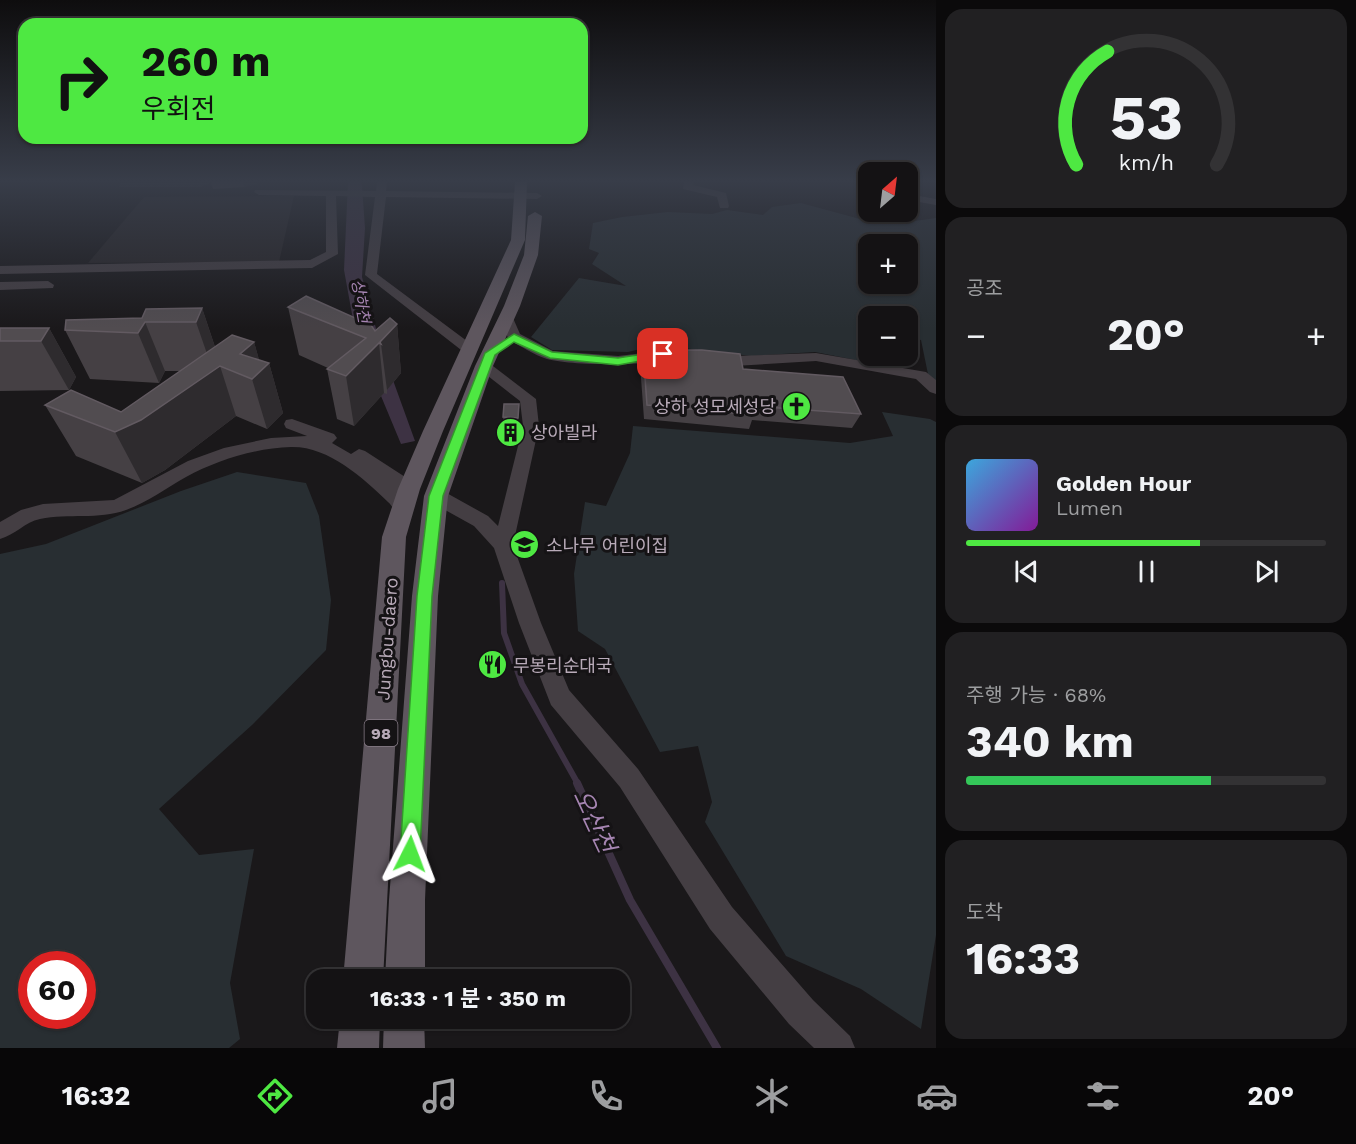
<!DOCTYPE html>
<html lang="ko">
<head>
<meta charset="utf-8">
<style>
	:root { --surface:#141214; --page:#212022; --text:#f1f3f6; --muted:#9d9ea0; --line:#333234; --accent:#4ee842 }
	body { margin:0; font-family:"Work Sans","Noto Sans KR",sans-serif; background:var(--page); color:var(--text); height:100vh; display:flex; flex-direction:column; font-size:22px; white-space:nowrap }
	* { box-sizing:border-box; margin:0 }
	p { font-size:20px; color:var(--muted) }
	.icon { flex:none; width:33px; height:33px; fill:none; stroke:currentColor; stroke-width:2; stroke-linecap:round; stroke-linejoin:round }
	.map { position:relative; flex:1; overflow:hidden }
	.details { display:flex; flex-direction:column; gap:9px; padding:9px; background:#0b0a0b; width:420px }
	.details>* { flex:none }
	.hud { position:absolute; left:18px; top:18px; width:570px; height:126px; border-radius:18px; box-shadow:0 2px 4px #0004,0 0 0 2px var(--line); background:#4ee842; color:#111; overflow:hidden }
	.needle { width:39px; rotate:28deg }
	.tools { position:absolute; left:858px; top:162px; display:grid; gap:12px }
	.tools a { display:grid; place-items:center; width:60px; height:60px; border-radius:12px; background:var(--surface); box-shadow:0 2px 4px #0004,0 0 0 2px var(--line); font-size:30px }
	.speed { position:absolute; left:18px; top:951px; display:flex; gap:12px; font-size:30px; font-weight:700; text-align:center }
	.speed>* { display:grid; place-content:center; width:78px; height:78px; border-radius:50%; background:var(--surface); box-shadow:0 2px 4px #0004,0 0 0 2px var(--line); line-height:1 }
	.speed .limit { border:9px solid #d22; background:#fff; color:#111 }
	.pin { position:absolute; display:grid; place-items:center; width:51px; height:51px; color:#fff; margin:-26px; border-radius:12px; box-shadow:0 3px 9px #0006 }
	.me { position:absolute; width:66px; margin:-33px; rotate:3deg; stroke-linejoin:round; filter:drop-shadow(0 0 4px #0008) }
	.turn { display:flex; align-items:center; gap:21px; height:126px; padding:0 24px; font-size:27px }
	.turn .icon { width:78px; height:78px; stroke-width:2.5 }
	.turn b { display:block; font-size:42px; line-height:51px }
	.big { font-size:45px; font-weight:700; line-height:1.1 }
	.details .widget { flex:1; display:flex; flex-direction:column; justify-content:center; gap:9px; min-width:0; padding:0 21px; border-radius:18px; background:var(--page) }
	.details .dial { align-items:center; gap:0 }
	.dial svg { height:156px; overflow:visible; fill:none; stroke:var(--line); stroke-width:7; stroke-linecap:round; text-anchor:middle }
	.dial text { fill:var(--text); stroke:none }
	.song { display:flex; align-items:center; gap:18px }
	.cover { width:72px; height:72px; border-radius:9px; background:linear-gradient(135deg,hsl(200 70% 55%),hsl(290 70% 35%)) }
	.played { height:6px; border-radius:3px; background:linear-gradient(90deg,var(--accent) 65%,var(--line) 65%) }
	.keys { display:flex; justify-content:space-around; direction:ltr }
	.heat { display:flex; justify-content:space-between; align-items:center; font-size:33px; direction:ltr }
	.charge { height:9px; border-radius:4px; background:linear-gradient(90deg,#34c759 68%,var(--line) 0) }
	.trip { position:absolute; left:306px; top:969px; width:324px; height:60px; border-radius:18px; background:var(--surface); box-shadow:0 2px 4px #0004,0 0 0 2px var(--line); font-weight:700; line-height:60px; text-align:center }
	.tab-bar { display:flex; height:96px; justify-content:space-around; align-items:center; background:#080708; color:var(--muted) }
	.tab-bar .icon { width:42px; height:42px }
	.tab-bar .selected { color:var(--accent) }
	.tab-bar b { font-size:27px; color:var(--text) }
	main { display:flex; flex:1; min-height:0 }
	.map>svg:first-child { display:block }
	.built { fill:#272426 }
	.green { fill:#282e32; fill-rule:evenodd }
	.water { fill:#3d3243 }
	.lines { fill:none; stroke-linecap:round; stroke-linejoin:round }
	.stream-far1 { stroke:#3d3243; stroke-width:6 }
	.stream { stroke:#3d3243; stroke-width:8 }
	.minor { fill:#443e43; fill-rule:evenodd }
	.major { fill:#5e565e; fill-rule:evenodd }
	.wall { fill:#454044 }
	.shaded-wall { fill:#2e2b2e }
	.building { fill:#514c50; stroke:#625a61; stroke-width:1.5 }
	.route { fill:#4ee842; stroke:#33972b; stroke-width:1.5 }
	.labels { text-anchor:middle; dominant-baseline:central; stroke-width:6; stroke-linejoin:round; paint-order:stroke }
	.far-water-label { font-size:16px; font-style:italic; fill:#a685b2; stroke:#151315 }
	.shield { fill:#151315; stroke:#887d88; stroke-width:1.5 }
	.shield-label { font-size:16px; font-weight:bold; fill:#b9abb9 }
	.poi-label { font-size:18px; fill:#b9abb9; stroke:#151315; text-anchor:start }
	.street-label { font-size:18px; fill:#b9abb9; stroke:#151315 }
	.near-water-label { font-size:24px; font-style:italic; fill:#a685b2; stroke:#151315 }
</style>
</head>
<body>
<main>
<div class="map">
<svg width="936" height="1048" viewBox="0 0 936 1048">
	<rect width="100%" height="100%" fill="#1a181a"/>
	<path class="built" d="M294,196l-15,66 -191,1 56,-66z"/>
	<g class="green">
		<path d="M121,182h91l-11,5h-82z"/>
		<path d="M801,203l70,19 30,1 35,-5v170l-7,-9 -8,-39 -13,-2v-22h-40v40h3v7l-56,-11 -64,4 -94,-11 -29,7 -76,-2 -21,-13 48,-59 47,8 -34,-22 7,-11 -10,-4 4,-26 29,-6 46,-5 44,2 15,-4 36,5 9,-8zM868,244h40v40h-40z"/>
		<path d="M882,412l48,7 6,3v513l-15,94 -60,-40 -75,-33 -81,-134 7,-20 -14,-56 -38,6 -55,-103 -27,-18 -4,-57 11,-72 21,4 24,-53 3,-27 217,17 43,-7z"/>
		<path d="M237,472l69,11 13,33 12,84 -5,50 -74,75 -93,84 40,46 55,-6 -24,134 10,56 -11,9h-229v-494l46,-10 135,-53zM32,964h50v52h-50z"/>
	</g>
	<path class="water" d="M348,182h13l1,4 3,42 -3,49 19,70 34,94 -14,3 -45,-108 -12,-66z"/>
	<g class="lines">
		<path class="stream-far1" d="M502,583l2,50 18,51 56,100"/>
		<path class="stream" d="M577,783l53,117 87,148"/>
		<g class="minor">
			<path d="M377,182h10l-1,9 151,2 5,3 -5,3 -151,-2 -9,77 98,73 2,3 -2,3h-10l-100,-78 10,-78 -39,-1 2,58 -26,14 -312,6v-8l310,-6 16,-8v-56l-67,-1 -5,-3 1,-2 121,1z"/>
			<path d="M684,182h10l-1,3 33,8 3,13 -1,2h-8l-3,-11 -34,-8z"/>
			<path d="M908,194l28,5v6l-28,-5z"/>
			<path d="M48,281l6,4 -1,3 -53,2v-8z"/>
			<path d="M506,314l7,4 7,16 33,17 65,5 50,-6 7,4c-13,15 -108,11 -128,5 -13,-4 -26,-13 -38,-19l-10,-22z"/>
			<path d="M816,353l110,19 10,8v14l-6,-2 -14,-13 -100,-18 -82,5 -19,-3 -7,-4 7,-4 19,1z"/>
			<path d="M484,361l5,2 47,36 3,27 -26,119 28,78 28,67 69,79 94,138 81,93 37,36 5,12h-41l-25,-24 -79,-95 -90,-142 -69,-82 -32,-82 -25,-75 -20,-22 -45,-25 -2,-5 2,-5 7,-2 7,2 45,25 10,10 25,-100 -3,-25 -41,-32 -3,-3 3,-3z"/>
			<path d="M292,419l42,15 3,4 -5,5 19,11 8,-5 6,2 51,33 2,5 -2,5 -7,2 -6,-2 10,13 -3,5c-4,1 -9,3 -13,0 -4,-2 -6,-8 -9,-10 -26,-25 -60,-56 -97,-55 -35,1 -74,13 -105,30 -20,11 -38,25 -60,33 -28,10 -57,3 -86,9 -15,3 -25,16 -40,20v-17l21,-12 22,-6 71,-4 74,-39 36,-13 47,-10 36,-2 -21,-8 -2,-4 2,-4z"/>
		</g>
		<g class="major">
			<path d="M515,182h12l-2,58 -82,191 -23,58 -14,48 -23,443h-40l39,-443 16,-48 25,-58 88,-191z"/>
			<path d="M535,212l7,4 -4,39 -18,51 -27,60 -45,130 -10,100 -13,304v80h-40l4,-80 23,-304 12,-100 51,-130 29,-60 20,-51 4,-39z"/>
			<path d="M340,1018h40l-1,30h-42z"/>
			<path d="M384,1018h40l1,30h-42z"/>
		</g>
	</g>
	<g class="wall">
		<path d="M211,182h47l-2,2 -12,3 -31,2z"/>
		<path d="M288,307l87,24 22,-7 4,49 -14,17v4l-3,-1 -30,33 -17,-7 -10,-50 1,-1 -29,-13z"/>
		<path d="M202,308l13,39 39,-5 5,18 10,3 14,50 -16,16 -31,-13 -71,54 -23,13 -66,-27 -31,-51 76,7 59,-41h-15l-6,12 -69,-4 -25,-49 77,-12z"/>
		<path d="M0,328h49l27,49 -7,13 -69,1z"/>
		<path d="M643,350l100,19 118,45 -9,14 -100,-8 -3,9 -105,-10 -4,-55z"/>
		<path d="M504,404h15l-2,38 -15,-1z"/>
	</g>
	<g class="shaded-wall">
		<path d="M243,182h15l-2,2 -12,3z"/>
		<path d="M202,308l16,48 2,10 16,50 -71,54 -23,13 -27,-51 98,-61 -17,-49z"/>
		<path d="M145,322l20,49 -6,12 -21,-50z"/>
		<path d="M397,324l4,49 -14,17 -6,-46 -1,-2z"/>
		<path d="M49,328l27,49 -7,13 -28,-49z"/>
		<path d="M254,342l8,28 7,-7 14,50 -16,16 -15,-50 -12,-25z"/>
		<path d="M379,343l5,50 -30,33 -8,-50z"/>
	</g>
	<g class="building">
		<path d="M306,296l65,29 4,6 15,-13 7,6 -17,18 1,2 -2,-1 -33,33 -19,-7 39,-31 -78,-31z"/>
		<path d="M202,308l-6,14h-51l-7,11 -73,-3 1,-10 76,-2 4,-9z"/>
		<path d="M0,328h49l-8,13h-41z"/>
		<path d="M232,335l22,7 -14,12 29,9 -17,16 -32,-13 -79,54 -26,12 -70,-27 26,-15 50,22z"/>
		<path d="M643,350h59l38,4 3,15 100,8 18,37 -109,-8 3,9 -108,-10z"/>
		<path d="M504,404h15l-1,14 -15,-1z"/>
	</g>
	<linearGradient id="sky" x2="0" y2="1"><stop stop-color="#0e0d0e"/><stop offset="0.55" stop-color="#383d49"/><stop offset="1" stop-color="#383d49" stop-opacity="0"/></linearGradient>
	<rect width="936" height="329" fill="url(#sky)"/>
	<path class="route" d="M514,334l38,18 66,6 45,-7 5,3 -5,3 -45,8 -68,-7 -36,-16 -19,13 -52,141 -11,100 -12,258 -3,7 -7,3 -7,-3 -3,-7 17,-258 12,-100 56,-143z"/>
	<defs>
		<symbol id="church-disc" viewBox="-11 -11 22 22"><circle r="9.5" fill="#4ee842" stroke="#151315"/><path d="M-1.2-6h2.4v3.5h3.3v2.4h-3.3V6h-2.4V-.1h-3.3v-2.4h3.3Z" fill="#111"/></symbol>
		<symbol id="building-disc" viewBox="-11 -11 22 22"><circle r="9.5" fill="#4ee842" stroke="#151315"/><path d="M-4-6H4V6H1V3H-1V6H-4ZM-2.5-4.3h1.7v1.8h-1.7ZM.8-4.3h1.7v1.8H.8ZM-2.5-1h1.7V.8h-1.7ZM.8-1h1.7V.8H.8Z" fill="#111"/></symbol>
		<symbol id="school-disc" viewBox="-11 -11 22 22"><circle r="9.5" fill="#4ee842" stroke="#151315"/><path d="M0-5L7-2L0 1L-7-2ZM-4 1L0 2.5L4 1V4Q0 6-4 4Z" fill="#111"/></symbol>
		<symbol id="restaurant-disc" viewBox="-11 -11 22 22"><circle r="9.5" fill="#4ee842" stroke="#151315"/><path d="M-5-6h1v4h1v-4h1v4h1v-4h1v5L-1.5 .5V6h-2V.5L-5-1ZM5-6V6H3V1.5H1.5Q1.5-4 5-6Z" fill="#111"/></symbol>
	</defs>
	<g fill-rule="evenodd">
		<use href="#church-disc" x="780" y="390" width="33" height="33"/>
		<use href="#building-disc" x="494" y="416" width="33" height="33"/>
		<use href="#school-disc" x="508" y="528" width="33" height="33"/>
		<use href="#restaurant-disc" x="476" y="648" width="33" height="33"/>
	</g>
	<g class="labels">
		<g class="far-water-label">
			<text transform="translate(361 301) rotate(80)">상하천</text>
		</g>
		<rect class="shield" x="364.5" y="720" width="33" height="26" rx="4.5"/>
		<g class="shield-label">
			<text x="381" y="733">98</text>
		</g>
		<g class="poi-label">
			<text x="776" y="406" text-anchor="end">상하 성모세성당</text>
			<text x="531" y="432">상아빌라</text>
			<text x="546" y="545">소나무 어린이집</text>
			<text x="513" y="665">무봉리순대국</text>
		</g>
		<g class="street-label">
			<text transform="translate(387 639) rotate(-86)">Jungbu-daero</text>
		</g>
		<g class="near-water-label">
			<text transform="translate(594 821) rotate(65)">오산천</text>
		</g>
	</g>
</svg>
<div class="tools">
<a><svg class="needle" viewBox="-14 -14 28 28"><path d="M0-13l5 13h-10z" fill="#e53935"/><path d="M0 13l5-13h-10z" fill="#9d9ea0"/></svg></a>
<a>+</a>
<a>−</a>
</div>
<div class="speed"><div class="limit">60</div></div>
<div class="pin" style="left:663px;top:354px;background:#d93025"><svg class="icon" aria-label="arrive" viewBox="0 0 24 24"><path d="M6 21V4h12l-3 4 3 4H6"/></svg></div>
<svg class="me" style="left:410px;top:854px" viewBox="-20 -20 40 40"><path d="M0-17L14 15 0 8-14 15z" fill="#4ee842" stroke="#fff" stroke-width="4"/></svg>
<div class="trip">16:33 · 1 분 · 350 m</div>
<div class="hud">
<div class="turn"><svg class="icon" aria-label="right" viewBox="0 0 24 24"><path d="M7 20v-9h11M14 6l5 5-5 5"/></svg><div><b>260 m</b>우회전</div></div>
</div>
</div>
<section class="details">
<div class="widget dial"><svg viewBox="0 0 100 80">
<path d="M14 69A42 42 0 1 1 86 69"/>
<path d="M14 69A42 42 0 0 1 30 11" stroke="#4ee842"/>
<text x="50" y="56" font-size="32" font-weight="700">53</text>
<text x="50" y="72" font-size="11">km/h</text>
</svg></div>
<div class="widget"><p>공조</p>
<div class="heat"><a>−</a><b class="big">20°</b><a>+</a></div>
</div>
<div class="widget">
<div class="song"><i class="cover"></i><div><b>Golden Hour</b><p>Lumen</p></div></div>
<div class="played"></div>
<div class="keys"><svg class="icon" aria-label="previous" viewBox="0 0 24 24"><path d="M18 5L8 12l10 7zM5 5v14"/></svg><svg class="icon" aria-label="pause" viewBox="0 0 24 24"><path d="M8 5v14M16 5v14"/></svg><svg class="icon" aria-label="next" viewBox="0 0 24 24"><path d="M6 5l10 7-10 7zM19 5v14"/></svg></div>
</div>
<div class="widget"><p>주행 가능 · 68%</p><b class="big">340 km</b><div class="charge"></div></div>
<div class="widget"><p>도착</p><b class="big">16:33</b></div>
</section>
</main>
<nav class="tab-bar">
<b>16:32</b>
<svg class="icon selected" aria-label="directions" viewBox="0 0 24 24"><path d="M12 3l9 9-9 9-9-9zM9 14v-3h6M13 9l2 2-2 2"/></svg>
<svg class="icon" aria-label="music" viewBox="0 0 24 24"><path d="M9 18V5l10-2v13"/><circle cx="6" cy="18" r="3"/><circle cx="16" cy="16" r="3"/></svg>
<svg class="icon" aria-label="phone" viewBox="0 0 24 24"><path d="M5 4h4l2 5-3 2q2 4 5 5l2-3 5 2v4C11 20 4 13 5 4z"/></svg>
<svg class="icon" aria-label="climate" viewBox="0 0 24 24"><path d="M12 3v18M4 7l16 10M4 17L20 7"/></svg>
<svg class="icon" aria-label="car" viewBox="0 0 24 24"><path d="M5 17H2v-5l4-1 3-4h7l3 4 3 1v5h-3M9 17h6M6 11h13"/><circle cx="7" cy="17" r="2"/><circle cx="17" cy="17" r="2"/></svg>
<svg class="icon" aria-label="filters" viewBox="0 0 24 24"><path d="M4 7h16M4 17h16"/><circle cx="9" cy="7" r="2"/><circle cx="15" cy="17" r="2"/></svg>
<b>20°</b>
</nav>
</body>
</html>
